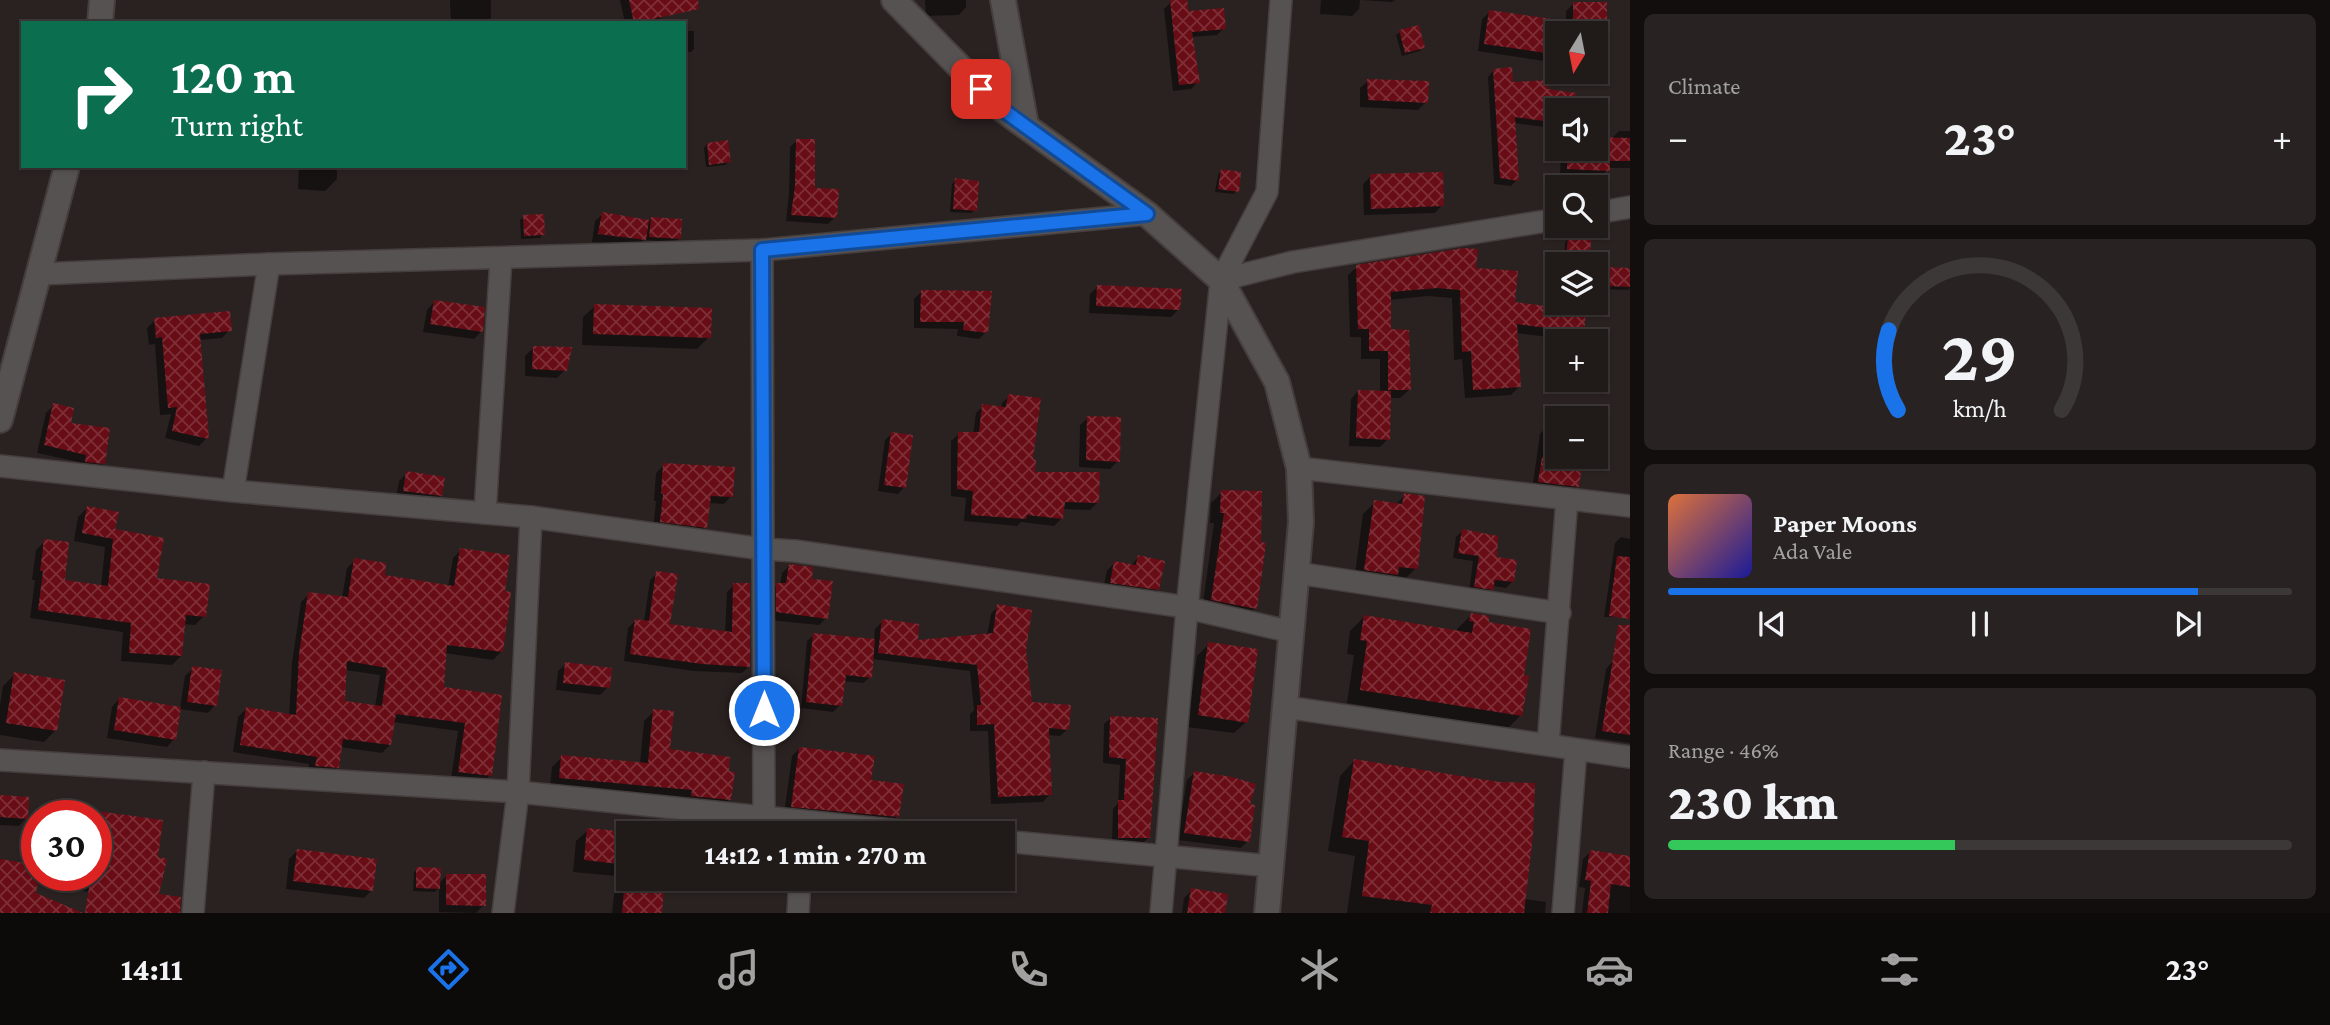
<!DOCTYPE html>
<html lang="en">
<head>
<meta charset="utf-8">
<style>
	:root { --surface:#201a19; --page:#282322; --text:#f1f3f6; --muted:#a2a1a2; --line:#3d3838; --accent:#1a73e8 }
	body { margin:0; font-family:"Crimson Pro",serif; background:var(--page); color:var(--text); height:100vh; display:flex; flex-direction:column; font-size:26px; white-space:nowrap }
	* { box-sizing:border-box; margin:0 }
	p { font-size:23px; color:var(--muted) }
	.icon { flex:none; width:38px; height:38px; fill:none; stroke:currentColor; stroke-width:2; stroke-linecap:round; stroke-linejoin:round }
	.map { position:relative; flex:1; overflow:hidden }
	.details { display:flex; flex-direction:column; gap:14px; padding:14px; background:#120e0e; width:700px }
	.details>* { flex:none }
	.banner { position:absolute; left:21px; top:21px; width:665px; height:147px; border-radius:0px; box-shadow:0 2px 5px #0004,0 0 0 2px var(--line); background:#0b6e4f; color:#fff; overflow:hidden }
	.needle { width:46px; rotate:190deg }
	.tools { position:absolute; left:1545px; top:21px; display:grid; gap:14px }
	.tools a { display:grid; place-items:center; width:63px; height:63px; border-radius:0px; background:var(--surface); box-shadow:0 2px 5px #0004,0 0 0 2px var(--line); font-size:35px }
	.speed { position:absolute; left:21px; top:800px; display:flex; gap:14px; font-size:35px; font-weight:700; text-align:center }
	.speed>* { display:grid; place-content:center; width:91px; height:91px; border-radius:50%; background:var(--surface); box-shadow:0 2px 5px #0004,0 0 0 2px var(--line); line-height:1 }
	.speed .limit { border:10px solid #d22; background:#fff; color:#111 }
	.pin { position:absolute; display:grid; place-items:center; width:60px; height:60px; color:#fff; margin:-30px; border-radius:14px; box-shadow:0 4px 10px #0006 }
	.me { position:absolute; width:77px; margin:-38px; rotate:0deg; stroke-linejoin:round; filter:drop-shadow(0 0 5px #0008) }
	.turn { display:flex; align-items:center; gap:24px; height:147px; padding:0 35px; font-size:32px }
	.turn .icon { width:91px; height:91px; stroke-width:2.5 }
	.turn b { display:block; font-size:49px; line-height:60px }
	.big { font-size:52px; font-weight:800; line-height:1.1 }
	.details .widget { flex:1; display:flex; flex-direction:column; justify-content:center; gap:10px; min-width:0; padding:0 24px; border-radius:10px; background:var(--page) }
	.details .dial { align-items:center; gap:0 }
	.dial svg { height:182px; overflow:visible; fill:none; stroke:var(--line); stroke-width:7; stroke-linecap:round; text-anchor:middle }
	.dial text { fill:var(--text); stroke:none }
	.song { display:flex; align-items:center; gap:21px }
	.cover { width:84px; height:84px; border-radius:10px; background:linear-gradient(135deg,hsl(20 70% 55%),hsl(240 70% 35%)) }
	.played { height:7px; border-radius:4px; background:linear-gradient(90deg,var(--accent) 85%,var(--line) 85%) }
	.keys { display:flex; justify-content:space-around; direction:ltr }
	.heat { display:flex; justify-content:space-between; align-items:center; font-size:38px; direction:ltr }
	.charge { height:10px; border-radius:5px; background:linear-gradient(90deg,#34c759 46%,var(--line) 0) }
	.trip { position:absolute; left:616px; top:821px; width:399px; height:70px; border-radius:0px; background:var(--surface); box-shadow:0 2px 5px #0004,0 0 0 2px var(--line); font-weight:800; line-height:70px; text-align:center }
	.dock { display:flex; height:112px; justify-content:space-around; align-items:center; background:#0d0a0a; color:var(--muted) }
	.dock .icon { width:49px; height:49px }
	.dock .active { color:var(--accent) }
	.dock b { font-size:32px; color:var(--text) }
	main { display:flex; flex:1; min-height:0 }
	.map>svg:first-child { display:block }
	.shadow { fill:#0007; fill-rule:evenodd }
	.building { fill:url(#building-cross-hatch); fill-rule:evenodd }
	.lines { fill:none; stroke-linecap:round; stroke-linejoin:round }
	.minor-casing { stroke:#453e3d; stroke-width:24 }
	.tertiary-casing { stroke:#453e3d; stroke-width:28 }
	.minor { stroke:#565252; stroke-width:21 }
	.tertiary { stroke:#565252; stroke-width:24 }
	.route-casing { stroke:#114b97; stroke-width:18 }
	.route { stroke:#1a73e8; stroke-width:12 }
</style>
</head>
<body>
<main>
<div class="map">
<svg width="1630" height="913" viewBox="0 0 1630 913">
	<defs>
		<pattern id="building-cross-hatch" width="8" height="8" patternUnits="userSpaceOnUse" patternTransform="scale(1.75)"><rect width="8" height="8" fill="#680c15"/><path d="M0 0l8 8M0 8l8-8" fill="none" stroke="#7e2f37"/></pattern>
	</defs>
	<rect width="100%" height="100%" fill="#2a2221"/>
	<g class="shadow">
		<path d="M450,0h41v18l-5,5h-35z"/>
		<path d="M620,0h40l3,16 -7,7h-31z"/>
		<path d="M925,0h41v7l-7,8 -33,1z"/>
		<path d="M1321,0h74l-3,2 -32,-2 -1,9 -7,7 -32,-2z"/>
		<path d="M1171,2l16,11 37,15 -7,7 -26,2 7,45 -7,7 -18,2 -9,-82z"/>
		<path d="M1574,3l31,28 -8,8 -1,-6h-30v-22z"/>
		<path d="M1490,12l61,41 -7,8 -66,-10 4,-32z"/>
		<path d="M684,31h10v18l-3,3h-7z"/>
		<path d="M1400,32l23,16 -3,3 -18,5 -6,-21z"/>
		<path d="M1494,70l18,14 62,11 -2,15h-14v19l-44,-6 3,57 -6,6 -17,-2 -6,-107z"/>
		<path d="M1368,81l58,21 -8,8 -58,-3v-19z"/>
		<path d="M1619,131h11v37h-22l-7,10 -41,-2 1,-27h35v-10h15z"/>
		<path d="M796,141l17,48 22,28 -7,7 -42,-3 3,-27 1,-47z"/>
		<path d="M707,144l22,18 -4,3 -19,2 -2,-19z"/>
		<path d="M299,166h38v13l-12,12 -27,-2z"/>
		<path d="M1221,171l16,20 -3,3 -19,-2 3,-17z"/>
		<path d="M1371,176l71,29 -7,8 -71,2 -1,-31z"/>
		<path d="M956,180l19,30 -4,3 -21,-1 2,-28z"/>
		<path d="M603,214l46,7 2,-2 28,19 -3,4 -32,-2 -7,7 -45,-5 3,-21z"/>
		<path d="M524,216l19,18 -3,4 -19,1 -1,-19z"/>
		<path d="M1568,239l20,19 -4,4 -20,-1 1,-19z"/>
		<path d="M1357,267l117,2 40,34 68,29 -9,8 -57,-7 3,54 -8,8 -46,3 -3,-39 -8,1 -2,-62 -25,-2 -38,4v31l20,59 -9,8h-11l-1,41 -8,8 -31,-1 2,-47 7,-8 22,1v-33h-19v-22h-11l-2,-62z"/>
		<path d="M1607,269l23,1v18l-2,2 -26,-1 1,-17z"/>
		<path d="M1098,286l81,23 -8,8 -82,-4 1,-19z"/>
		<path d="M921,292l65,40 -7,7 -22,-3 1,-7 -44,-1v-29z"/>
		<path d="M434,302l48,29 -8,8 -51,-7 4,-22z"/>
		<path d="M595,306l114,31 -12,12 -115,-4 1,-28z"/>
		<path d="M155,320l75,10 -8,8 -23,2 8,98 -8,8 -34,-8 6,-24 -11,1 -5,-71 -6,1 -2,-17z"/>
		<path d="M533,348l32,22 -8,8 -32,-2v-20z"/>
		<path d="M1009,396l22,65 2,12 65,29 -8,8 -27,-1 -1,9 -8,8 -33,-4 -4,4 -53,-5 2,-23 -15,-2v-55l8,-7h14l3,-21 7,-7 18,2 1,-5z"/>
		<path d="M54,405l50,58 -8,8 -18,-2 1,-7 -42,-9 9,-40z"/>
		<path d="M1088,418l30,43 -8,8 -31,-2 1,-42z"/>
		<path d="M1547,426l11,2v29h23l-4,29 -8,8 -37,-4 8,-56z"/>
		<path d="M891,434l13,53 -6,7 -20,-3 7,-51z"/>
		<path d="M664,465l67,31 -7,8 -15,-1 -3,24 -8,8 -45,-6 3,-28h-2l2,-28z"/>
		<path d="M407,473l34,22 -8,8 -37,-4 3,-18z"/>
		<path d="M1222,492l33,116 -10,11 -43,-9 12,-87h-4l1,-20z"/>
		<path d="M1405,495l11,73 -12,12 -50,1 9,-67 12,-12 20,3z"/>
		<path d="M87,508l26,22 42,49 49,37 -9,9 -12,-1 -2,32 -9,9 -51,-4 2,-29 -93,-14 5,-38h-3l4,-30 9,-9 18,40 38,6 4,-40 -31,-6 4,-24z"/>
		<path d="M1462,531l33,28 17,23 -6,6 -14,-2 -6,9 -17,-3 4,-31 -20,-3 3,-21z"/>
		<path d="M1621,537l9,2v78h-26l11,-74z"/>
		<path d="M461,550l42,43 -2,59 -8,8 -49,-7 -2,36 58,8 -10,78 -8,9 -31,-5 7,-48 -65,-9 -3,23 -8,8 -42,-6 -3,20 -8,8 -21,-1 1,-10 -76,-12 5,-35 8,-8 43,7 3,-53 9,-61 8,-8 33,4 5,-30 8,-8 28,17 65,10 5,-29zM345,670l35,5 -5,32 -32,-5z"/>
		<path d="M1139,557l19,32 -8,8 -47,-7 4,-20 8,-7 15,3z"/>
		<path d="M789,566l21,15 16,37 -7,7 -50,-5v-27l8,-8h3l2,-12z"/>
		<path d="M657,573l11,52 57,8 2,-41 7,-7 15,81 -7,7 -48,-2 -70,-10 4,-33 7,-7 9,1 6,-42z"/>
		<path d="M998,606l27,44 6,53 37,26 -8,7 -13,-1 3,59 -7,8 -52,2 -3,-73h-18v-17l4,-4 -4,-39 -98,-12 -2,18 -7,6 -20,-2 -3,24 -7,7 -32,-4 6,-67 7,-6 60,5 1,-11 8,-8 33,21 71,-7 4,-21z"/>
		<path d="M1471,615l16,8 35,54 -1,38 -14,14 -160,-26 7,-48 -7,-1 3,-23 14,-14 93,15v-3z"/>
		<path d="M1209,644l37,78 -12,11 -47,-6 10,-71z"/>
		<path d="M1613,661l17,3v79l-35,-5 11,-69z"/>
		<path d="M566,664l42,23 -8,8 -44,-5 2,-19z"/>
		<path d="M193,668l22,37 -7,8 -29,-4 -5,30 -7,8 -60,-9 5,-31 7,-8 61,9 5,-32z"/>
		<path d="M15,674l41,56 -12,12 -44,-7v-30l3,-19z"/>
		<path d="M654,711l14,40 61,49 -9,9 -170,-22 2,-20 10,-10 78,7 4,-43z"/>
		<path d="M1111,718l45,2 -8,118 -6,6h-30l1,-35 5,-6 2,-38 -17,-2 1,-39z"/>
		<path d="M799,749l70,33 29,34 -8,8 -106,-10 8,-58z"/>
		<path d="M1354,761l170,138 22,3 -1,11h-198l8,-57 -27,-5 12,-75z"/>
		<path d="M1194,773l54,33v35l-7,7 -64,-8 10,-60z"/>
		<path d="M0,797l26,21 -7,8 -19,-1z"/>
		<path d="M75,810l86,12 -10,91h-26l1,-15 -43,-7 3,-16h-2h12v-59h-26z"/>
		<path d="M588,830l40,4v44h41l-6,4 -3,31h-48l4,-37 -43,-4 3,-31z"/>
		<path d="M297,851l74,40 -7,7 -78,-9 3,-30z"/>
		<path d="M1590,852l40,6v55h-48l3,-25 -6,-1 4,-28z"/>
		<path d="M417,869l21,15 8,-8 38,29 -8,8 -37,-1v-24l-4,4 -22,-1 1,-19z"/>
		<path d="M1192,890l31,23h-41l2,-15z"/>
	</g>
	<g class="building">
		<path d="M629,0h69l1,9 -65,14z"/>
		<path d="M1170,0h17l2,11 35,-3 2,21 -34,3 8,51 -21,2z"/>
		<rect x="1573" y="2" width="34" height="30"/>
		<path d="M1489,10l69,10 -5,34 -69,-10z"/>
		<path d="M1419,25l6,23 -20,5 -6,-23z"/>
		<path d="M1512,67l1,15 36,-2 -1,9 28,4 -3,17h-15v13l-43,-6 4,64 -19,-3 -7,-109z"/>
		<path d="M1367,79l62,2 -1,22 -60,-3z"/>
		<path d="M1596,137l34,1v23h-20v10l-43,-2v-20h29z"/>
		<path d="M796,139h19v49l24,1 -2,29 -46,-3 4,-29z"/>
		<path d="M728,140l3,22 -22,3 -2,-22z"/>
		<path d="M1221,169l20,3 -2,20 -21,-3z"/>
		<path d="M1443,172l1,34 -73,3 -1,-35z"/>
		<path d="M955,178l24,3 -2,30 -24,-2z"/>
		<path d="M602,212l47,8 -3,20 -48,-6z"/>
		<path d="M544,214l1,21 -21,1 -1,-21z"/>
		<path d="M651,217l31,2 -1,20 -32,-2z"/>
		<path d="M1568,237l23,2 -1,20 -24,-1z"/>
		<path d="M1464,248l14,1 -2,19 42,3 -3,31 71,9 -2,22 -67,-9 4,63 -48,3 -2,-39 -9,1 -2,-62 -23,-2 -46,4v37l18,1 2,60h-23v-39h-19v-22h-11l-2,-64z"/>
		<path d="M1606,267l24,1v19l-25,-1z"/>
		<path d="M1097,285l85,4 -2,21 -84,-4z"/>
		<path d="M921,290l71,1 -4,42 -25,-3 1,-8h-44z"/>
		<path d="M434,300l51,7 -2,25 -53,-8z"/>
		<path d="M594,304l118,4 -1,30 -118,-4z"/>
		<path d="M230,311l2,20 -32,3 9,105 -37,-8 5,-24 -9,1 -6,-71 -6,1 -2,-20z"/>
		<path d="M533,346l39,1 -5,24 -35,-2z"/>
		<path d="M1358,390l33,1 -1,49 -34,-2z"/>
		<path d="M1008,394l33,4 -8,61 3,1 -1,12h65l-1,31 -34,-1 -2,17 -36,-4 -1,4 -55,-4 2,-24 -16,-2 1,-57h21l3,-28 24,3z"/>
		<path d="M53,403l21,5 -3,15 39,5 -5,36 -20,-2 1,-7 -42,-10z"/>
		<path d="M1087,416l34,1 -1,45 -34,-2z"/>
		<path d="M891,432l22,3 -7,53 -22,-3z"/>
		<path d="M1542,457h41l-4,30 -41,-5z"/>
		<path d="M663,463l72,4 -2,30 -22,-1 -4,32 -47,-6 3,-28 -2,-1z"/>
		<path d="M406,471l39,6 -3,19 -39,-5z"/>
		<path d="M1221,490l41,1 -1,51 5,1 -9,66 -46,-9 13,-87h-4z"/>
		<path d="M1404,493l21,3 -7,73 -19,-2 -1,8 -34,-5 10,-70 28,4z"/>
		<path d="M87,506l32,6 -4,17 49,9 -7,40 53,6 -4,33 -20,-2 -4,41 -53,-3 2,-30 -93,-13 5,-39h-3l4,-32 25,3 -4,38 43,6 5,-47 -31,-6z"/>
		<path d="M1462,529l36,7 -1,21 20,3 -3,22 -19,-2 -2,10 -19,-3 5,-31 -21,-3z"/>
		<path d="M460,548l50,7 -5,36 6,1 -8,60 -56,-7 -3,42 58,8 -10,81 -34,-4 7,-49 -69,-9 -5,31 -48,-6 -4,29 -24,-2 2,-9 -77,-12 6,-38 50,8 3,-61 9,-62 40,5 6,-39 32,5 -1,12 69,11zM347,661l40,7 -5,38 -37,-5z"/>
		<path d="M1138,555l27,6 -6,29 -49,-7 4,-22 22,4z"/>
		<path d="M1617,556l13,1v62l-21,-3z"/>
		<path d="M789,564l24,3 -1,12 21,2 -5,38 -52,-7v-29h10z"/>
		<path d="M656,571l22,3 -8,50 62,8 1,-49h17v84l-48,-3 -72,-10 5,-35 14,2z"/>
		<path d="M997,604l35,6 -6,40 6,52 39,3 -2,25 -20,-2 3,67 -54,2 -4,-73 -17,1v-20h4l-4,-40 -99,-12 4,-34 37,5 -1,16 75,-7z"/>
		<path d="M1471,613l18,3v6l42,7 -7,46 5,1 -7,40 -162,-26 7,-49 -7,-1 4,-25 108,18 2,-11 -5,-1z"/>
		<path d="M1618,625h12v110l-28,-4z"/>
		<path d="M813,633l62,6 -3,39 -26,-3 -4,31 -36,-4z"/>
		<path d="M1208,642l50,7 -10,74 -50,-8z"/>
		<path d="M565,662l47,6 -2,20 -47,-5z"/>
		<path d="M192,666l30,4 -5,36 -30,-4z"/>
		<path d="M14,672l51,8 -8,51 -51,-8z"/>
		<path d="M119,697l62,10 -5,33 -62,-10z"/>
		<path d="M653,709l21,2 -4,38 60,8 -1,14 6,1 -4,28 -40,-4 1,-6 -133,-12 2,-23 87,8z"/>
		<path d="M1110,716l48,2 -8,120h-32v-38h6l2,-41 -17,-2z"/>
		<path d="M799,747l76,9 -4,24 33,4 -5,33 -108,-10z"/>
		<path d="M1354,759l145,23 36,1 -2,52 -9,78h-94l2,-8 -70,-9 7,-55 -27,-4z"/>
		<path d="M1194,771l38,6 24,7 -6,20 5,1 -5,37 -66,-9z"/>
		<path d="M0,795l29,2 -1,22 -28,-2z"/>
		<path d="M96,811l67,9 -5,37 9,2 -8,35 22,3 -1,16h-95l6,-38h5z"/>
		<path d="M687,822l30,3 -1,8h-30z"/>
		<path d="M587,828l41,4v33l-44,-5z"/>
		<path d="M297,849l80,10 -4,32 -80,-10z"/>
		<path d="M1590,850l40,6v31l-19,-3 -3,29h-21l4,-32 -6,-1z"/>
		<path d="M0,859l37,6v10h2l-3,18 47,20h-83z"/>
		<path d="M416,867l25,1 -1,21 -24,-1z"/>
		<path d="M446,874h40v32l-40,-1z"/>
		<path d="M625,878h40l-3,35h-40z"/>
		<path d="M1191,888l37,6 -3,19h-38z"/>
	</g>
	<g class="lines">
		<defs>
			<g id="minor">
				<path d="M1596,213l34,-6"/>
				<path d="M762,250l2,568"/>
				<path d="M40,274l229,-10 493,-14 385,-36"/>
				<path d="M1221,280l72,-18 265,-43"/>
				<path d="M0,466l233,25 298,26 232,32 32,2 384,55 113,26"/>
				<path d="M1299,468l331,38"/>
				<path d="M233,491l36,-227"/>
				<path d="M485,513l16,-255"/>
				<path d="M1297,573l263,40"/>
				<path d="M1285,707l345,50"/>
				<path d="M1548,745l19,-246"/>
				<path d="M0,760l518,32 403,41"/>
				<path d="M1003,841l268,25"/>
				<path d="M193,913l11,-141"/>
				<path d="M503,913l15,-121 13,-275"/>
				<path d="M798,913l2,-35"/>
				<path d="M1161,913l26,-305 34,-328 46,-88 14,-192"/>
				<path d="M1563,913l13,-163"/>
			</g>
			<g id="tertiary">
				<path d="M894,0l105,107 148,107 74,66 56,102 22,86 2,54 -34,391"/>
				<path d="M1003,0l23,126"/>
				<path d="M100,23l2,-23"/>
				<path d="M0,420l67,-254"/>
			</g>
		</defs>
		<use href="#minor" class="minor-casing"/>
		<use href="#tertiary" class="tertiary-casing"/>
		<use href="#minor" class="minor"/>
		<use href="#tertiary" class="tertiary"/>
	</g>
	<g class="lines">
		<defs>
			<path id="route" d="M764,710l-2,-460 385,-36 -148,-107 -18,-18"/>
		</defs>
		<use href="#route" class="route-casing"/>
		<use href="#route" class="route"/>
	</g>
</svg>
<div class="tools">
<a><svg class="needle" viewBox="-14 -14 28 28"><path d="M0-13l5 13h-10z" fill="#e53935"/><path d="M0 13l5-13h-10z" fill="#a2a1a2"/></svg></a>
<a><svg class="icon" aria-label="sound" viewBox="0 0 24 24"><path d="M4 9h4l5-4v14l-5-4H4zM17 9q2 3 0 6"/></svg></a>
<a><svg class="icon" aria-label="search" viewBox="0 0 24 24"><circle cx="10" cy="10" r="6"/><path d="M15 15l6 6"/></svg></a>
<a><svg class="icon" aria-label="layers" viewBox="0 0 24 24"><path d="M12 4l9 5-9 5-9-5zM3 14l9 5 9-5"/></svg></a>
<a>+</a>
<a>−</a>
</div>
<div class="speed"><div class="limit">30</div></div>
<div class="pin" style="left:981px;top:89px;background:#d93025"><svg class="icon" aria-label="arrive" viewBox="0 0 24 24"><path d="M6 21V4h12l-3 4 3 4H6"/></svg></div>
<svg class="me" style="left:764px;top:710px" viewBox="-20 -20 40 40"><circle r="17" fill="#1a73e8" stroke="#fff" stroke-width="3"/><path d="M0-11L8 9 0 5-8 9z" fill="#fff"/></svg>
<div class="trip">14:12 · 1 min · 270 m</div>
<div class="banner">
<div class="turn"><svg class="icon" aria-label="right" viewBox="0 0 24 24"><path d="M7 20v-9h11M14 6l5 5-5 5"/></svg><div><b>120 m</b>Turn right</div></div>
</div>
</div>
<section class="details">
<div class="widget"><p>Climate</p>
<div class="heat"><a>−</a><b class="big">23°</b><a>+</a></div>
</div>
<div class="widget dial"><svg viewBox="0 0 100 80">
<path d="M14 69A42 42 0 1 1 86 69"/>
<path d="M14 69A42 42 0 0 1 10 34" stroke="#1a73e8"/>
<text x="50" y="56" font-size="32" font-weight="700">29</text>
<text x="50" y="72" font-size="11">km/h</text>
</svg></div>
<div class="widget">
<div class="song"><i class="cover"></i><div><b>Paper Moons</b><p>Ada Vale</p></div></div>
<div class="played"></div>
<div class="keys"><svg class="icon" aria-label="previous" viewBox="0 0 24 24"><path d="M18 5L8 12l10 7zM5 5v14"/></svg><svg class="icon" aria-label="pause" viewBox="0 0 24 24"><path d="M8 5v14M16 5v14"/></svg><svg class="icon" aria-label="next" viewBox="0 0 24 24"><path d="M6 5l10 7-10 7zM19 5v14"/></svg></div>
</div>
<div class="widget"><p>Range · 46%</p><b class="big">230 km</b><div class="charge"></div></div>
</section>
</main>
<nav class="dock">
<b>14:11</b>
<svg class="icon active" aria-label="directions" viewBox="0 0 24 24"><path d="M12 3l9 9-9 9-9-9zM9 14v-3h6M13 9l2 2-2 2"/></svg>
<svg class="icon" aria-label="music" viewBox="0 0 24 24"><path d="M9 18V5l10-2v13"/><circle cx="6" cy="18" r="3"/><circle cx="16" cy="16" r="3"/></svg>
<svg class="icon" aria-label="phone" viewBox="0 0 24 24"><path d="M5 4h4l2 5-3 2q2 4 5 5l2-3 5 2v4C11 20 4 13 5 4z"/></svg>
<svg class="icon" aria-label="climate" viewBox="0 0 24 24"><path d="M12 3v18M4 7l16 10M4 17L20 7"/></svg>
<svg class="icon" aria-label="car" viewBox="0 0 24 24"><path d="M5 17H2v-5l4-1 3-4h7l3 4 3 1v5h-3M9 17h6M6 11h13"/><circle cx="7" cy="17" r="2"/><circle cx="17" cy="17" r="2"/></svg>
<svg class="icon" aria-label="filters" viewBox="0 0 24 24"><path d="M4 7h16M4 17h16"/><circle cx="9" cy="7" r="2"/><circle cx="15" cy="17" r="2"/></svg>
<b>23°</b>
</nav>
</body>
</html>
